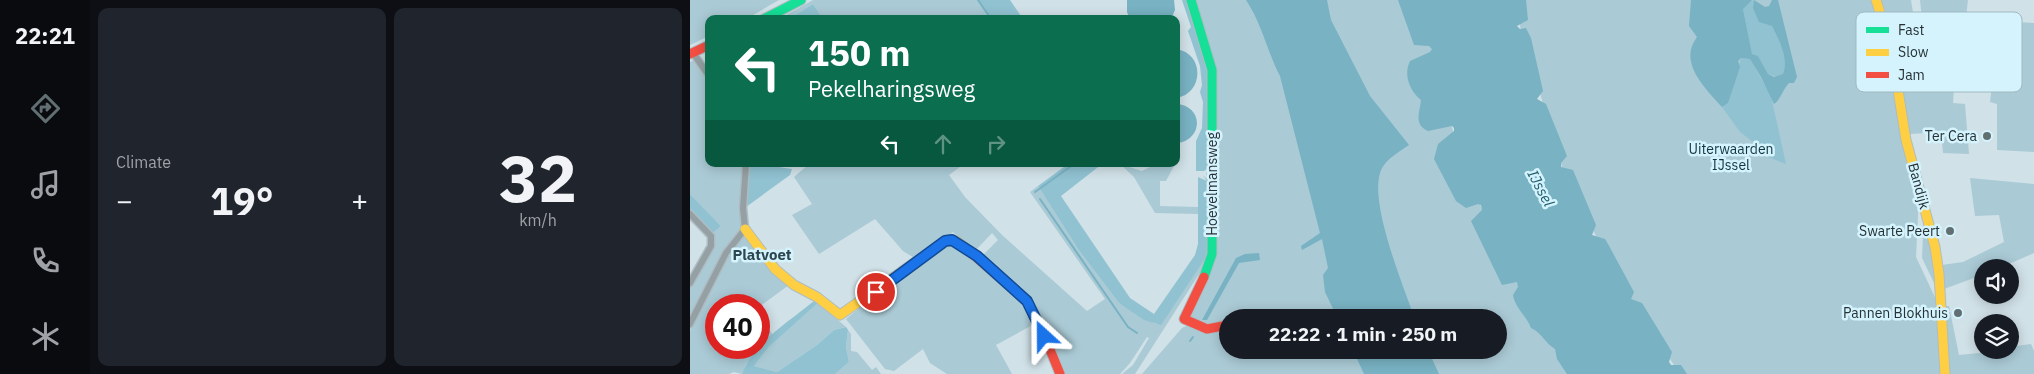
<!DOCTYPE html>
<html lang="en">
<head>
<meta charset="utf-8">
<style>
	:root { --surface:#171b24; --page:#20242c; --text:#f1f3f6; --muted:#9ea1a6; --accent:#616f73 }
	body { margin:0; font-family:"IBM Plex Sans",sans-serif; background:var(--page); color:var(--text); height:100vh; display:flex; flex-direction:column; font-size:19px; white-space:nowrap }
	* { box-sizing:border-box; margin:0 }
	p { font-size:16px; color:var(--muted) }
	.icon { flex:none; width:28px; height:28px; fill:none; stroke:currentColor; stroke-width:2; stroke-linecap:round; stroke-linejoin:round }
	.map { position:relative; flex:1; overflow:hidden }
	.sheet { display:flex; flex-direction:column; gap:8px; padding:8px; background:#0d0f14; width:600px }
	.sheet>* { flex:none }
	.top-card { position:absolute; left:15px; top:15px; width:475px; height:152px; border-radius:10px; box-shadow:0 2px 12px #0003; background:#0b6e4f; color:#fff; overflow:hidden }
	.tools { position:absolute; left:1284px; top:259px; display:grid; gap:10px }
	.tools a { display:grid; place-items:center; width:45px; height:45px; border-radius:50%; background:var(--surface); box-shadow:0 2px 12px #0003; font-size:25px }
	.speed { position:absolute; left:15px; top:294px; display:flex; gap:10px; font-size:25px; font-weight:700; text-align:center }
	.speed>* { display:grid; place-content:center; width:65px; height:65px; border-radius:50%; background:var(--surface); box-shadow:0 2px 12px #0003; line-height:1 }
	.speed .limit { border:8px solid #d22; background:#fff; color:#111 }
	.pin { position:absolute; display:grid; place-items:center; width:42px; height:42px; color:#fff; margin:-21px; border:2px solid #fff; border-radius:50%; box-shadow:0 1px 5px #0007 }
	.me { position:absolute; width:55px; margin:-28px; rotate:336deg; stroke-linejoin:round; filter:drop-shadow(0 0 4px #0008) }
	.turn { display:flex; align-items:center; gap:18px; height:105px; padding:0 20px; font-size:22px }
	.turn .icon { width:65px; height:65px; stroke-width:2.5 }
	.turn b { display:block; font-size:35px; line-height:42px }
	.lanes { display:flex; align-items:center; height:48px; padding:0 20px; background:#0003; justify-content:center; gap:25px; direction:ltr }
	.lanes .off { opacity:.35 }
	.big { font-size:38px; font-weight:700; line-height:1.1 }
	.sheet .card { flex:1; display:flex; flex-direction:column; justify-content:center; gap:8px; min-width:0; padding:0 18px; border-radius:10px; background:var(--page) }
	.sheet .dial { align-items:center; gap:0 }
	.dial b { font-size:65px; line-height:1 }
	.heat { display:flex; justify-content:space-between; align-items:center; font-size:28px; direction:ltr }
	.sheet .tiles { flex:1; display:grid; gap:8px; grid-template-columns:repeat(2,1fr) }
	.trip { position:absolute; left:529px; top:309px; width:288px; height:50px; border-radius:25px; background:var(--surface); box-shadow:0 2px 12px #0003; font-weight:700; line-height:50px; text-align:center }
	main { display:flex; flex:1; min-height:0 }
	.dock { display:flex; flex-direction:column; width:90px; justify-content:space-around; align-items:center; background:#090b0e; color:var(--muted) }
	.dock .icon { width:35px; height:35px }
	.dock .on { color:var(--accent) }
	.dock b { font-size:22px; color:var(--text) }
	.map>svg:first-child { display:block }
	.green { fill:#aacad5; fill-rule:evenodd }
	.forest { fill:#91c2d1 }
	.water { fill:#78b2c3 }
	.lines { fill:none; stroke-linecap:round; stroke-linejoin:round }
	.stream { stroke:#78b2c3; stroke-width:2 }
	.street-casing { stroke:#afbdc2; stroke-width:9 }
	.fast-casing { stroke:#afbdc2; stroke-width:11 }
	.slow-casing { stroke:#afbdc2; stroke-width:11 }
	.jam-casing { stroke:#afbdc2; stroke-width:11 }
	.street { stroke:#94a0a3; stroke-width:6 }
	.fast { stroke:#16e098; stroke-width:9 }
	.slow { stroke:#ffcf43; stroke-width:9 }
	.jam { stroke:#f24e42; stroke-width:9 }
	.route-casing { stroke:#114b97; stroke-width:12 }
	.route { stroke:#1a73e8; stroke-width:9 }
	.poi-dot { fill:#616f73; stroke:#d4f3fd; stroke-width:2 }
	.labels { text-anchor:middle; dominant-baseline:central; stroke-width:5; stroke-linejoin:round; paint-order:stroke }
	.poi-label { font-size:14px; fill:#253135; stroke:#d4f3fd; text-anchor:end }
	.park-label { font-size:14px; fill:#113640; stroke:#d4f3fd }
	.street-label { font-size:14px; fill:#253135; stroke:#d4f3fd }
	.water-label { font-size:15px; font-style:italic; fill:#1f5d6d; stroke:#d4f3fd }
	.neighbourhood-label { font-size:15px; font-weight:bold; fill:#2c474f; stroke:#d4f3fd }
	.key { fill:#d4f3fd; stroke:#a0b9c1; stroke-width:1 }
	.key-label { font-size:14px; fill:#253135 }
</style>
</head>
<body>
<main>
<nav class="dock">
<b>22:21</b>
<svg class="icon on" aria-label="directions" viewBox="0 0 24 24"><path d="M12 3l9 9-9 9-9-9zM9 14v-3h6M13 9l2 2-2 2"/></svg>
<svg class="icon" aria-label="music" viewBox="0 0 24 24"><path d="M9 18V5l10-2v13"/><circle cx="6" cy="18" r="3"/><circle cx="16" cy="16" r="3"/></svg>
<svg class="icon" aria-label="phone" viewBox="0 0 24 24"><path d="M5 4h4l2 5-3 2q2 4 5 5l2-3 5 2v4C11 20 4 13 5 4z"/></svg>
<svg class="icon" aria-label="climate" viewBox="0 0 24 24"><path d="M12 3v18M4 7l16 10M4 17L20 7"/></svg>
</nav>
<section class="sheet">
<div class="tiles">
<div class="card"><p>Climate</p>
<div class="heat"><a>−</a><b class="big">19°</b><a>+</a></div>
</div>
<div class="card dial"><b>32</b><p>km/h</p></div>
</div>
</section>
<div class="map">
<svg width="1344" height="374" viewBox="0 0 1344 374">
	<rect width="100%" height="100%" fill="#d0e1e7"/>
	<g class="green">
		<path d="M0,0h89l-33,19h-37v17l-19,9z"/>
		<path d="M123,0h165l13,19h-168l-10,-15 -24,15h-10z"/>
		<path d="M504,0h231c7,44 14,88 28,131 27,86 69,167 118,243h-429l40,-46 6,-3 4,-7 -3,-4 22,-49 4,-198zM538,318h270v32h-270z"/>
		<path d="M826,0h357l15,44 31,151 -3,62 23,49 4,68h-263l-49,-74 -34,-62 -35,-71 -42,-141z"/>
		<path d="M1189,0h32l4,25 8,2 -3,-27h48l-6,49 -6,4 -3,50 12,1 4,50 -26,-1 -2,-21 -31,2 -13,-80z"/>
		<path d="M1310,21l34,2v129l-37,-2v-46l-7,-2z"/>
		<path d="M5,60l14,19v85h35l-3,63 -33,54 -18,40v-35l24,-45 -2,-7 9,-8 -31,-32v-132z"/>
		<path d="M119,164h155l-15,11 16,22 37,38 85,76 18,-12 -75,-107 8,-6 40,63 41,54 37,21 52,-70 -1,-73 -5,-6 8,6 -2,79 -73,114h-13l11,-9 16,-27 -2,-1 -17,26 -10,11h-56l-25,-56 -57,-62 16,-16 -6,-7 -18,19 -21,-20 -37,27 -13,-8 -28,-32 -56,35 -27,-39 20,-11 -18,-27z"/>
		<path d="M430,164l22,7 14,-7h19l-9,17h-6v25l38,1v7l-43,-1 -21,-36z"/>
		<path d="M1280,178l64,6v69l-32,14 -20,1v7l-38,14 -2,-24 21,-3 41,-20 -5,-27 -24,1z"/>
		<path d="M1234,212l3,11 11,68 -16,-33z"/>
		<path d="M57,237l42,48 -30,22 -43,-2v43h43v-33l14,20 -27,29 -4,10 -8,-2 -5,2h-39c0,-13 0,-29 0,-42 6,-27 35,-72 52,-94z"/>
		<path d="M262,244l24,17 47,40 13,22 -40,22 16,29h-65l-17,-11 -7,-14 -29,22 -9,-2 -39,-50 28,-23 72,-51z"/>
		<path d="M128,303l28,24 -12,3 -17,15 -40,27 -23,-6 15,-19z"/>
		<path d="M1255,306h4l10,49 51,-5v-3l21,-3 3,7v23h-84z"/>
		<path d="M158,330l3,4v17l6,1 15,18 4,-3 5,7h-46l14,-12 -3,-15z"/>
	</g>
	<g class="forest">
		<path d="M288,0h32l13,19h-32z"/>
		<path d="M492,0h6l20,59 2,107 -6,5h-8v-30l6,-13 1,-26 -3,-10 2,-7 -2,-19 -12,-35 3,-4z"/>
		<path d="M1064,0l-1,8 10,15 9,3c7,14 17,33 11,48l-5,3 -10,-3 -10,-18 -6,-2 -9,-45 5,-7z"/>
		<path d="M123,4l10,15h-34z"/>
		<path d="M1051,58l9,1 21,37 15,68 -18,-7 -3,-6 -25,-19 -18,-25 6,-4z"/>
		<path d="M60,164h28l1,3 13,2 -2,6 -44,32z"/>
		<path d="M378,164h34l-41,32 69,102 24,16 41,-59 3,-11v-67l9,4 1,73 -47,71 -17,-5 -25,-17 -41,-54 -40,-63z"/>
		<path d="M0,194l31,32 -9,8 -22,-22z"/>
		<path d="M124,301l4,2 -49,44 -15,19 23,6 40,-27 17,-15 12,-3 2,3 -2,17 3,15 -14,12h-93c11,-31 48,-53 72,-73z"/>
	</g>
	<g class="water">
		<path d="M437,0h47l1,10 -4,9h-41l-3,-7z"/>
		<path d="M556,0h81l4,20 39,76 39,49c-9,6 -23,14 -28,25 -13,32 22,114 33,147h-77l-12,-25 -2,-17 5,-7 -6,-29 -20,11 -1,-4 19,-13 -40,-157c-13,-25 -18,-52 -34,-76z"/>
		<path d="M708,0h128l2,20 -11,6 3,3 6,-1 5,10 12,53 -6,8 9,5 21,52 -6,7v4l12,3 23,55 -4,10 13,4 3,5 26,48 -3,7 11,4 30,49 -3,10 2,3h10l6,9h-120l-10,-15 -2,-10c-10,-6 -13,-16 -24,-21 -5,-13 -16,-20 -18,-33l5,-8 -1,-5 -15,3 -31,-64 11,-11 -1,-5 -3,-1 -12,4 -10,-7 -22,-42 4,-15 16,-13v-3l-2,-2 -24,5c-15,-7 -8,-19 -7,-31 -11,-9 -18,-25 -11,-39l20,-9 2,-3 -3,-3 -15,-1z"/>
		<path d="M1001,0h61l-9,9 9,45 6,2 10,18 6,3 9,-3c6,-15 -4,-34 -11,-48l-13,-4 -6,-14 1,-8 11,7 4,-1 3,-6h6l19,77 -3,6h-5c-6,6 -8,16 -15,21l-13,-27 -11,-18 -9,-1 -3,3 2,6 -12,36 -6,4c-18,-20 -44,-45 -25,-70l-8,-11z"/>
		<path d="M486,49c29,4 28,45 0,49z"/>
		<path d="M486,104c27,1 28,35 2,39h-2z"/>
		<path d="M569,253l1,7 -21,3 -32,57h-5l34,-62 9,-4z"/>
		<path d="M663,350h75l11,24h-75z"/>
	</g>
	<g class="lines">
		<g class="stream">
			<path d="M288,0l13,19"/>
			<path d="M345,192l39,-28"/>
			<path d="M350,199l88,128 9,6"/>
			<path d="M500,341l3,-4"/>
		</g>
		<defs>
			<g id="street">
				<path d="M3,53l16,23"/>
				<path d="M0,214l21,22v10l-21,37"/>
				<path d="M0,324l36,-71 19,-24 -2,-21 3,-44"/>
			</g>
			<g id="fast">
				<path d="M501,0l21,70v184l-8,23"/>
				<path d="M74,19l37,-19"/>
			</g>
			<g id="slow">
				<path d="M1186,0l15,47 15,93 29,107 4,27 6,100"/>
				<path d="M55,229l30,40 19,16 23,12 23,18 105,-74h12l6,5"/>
			</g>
			<g id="jam">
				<path d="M0,54l19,-9"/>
				<path d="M273,246l64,55 13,24 20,49"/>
				<path d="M514,277l-20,42 23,10 21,-4"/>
			</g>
		</defs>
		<use href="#street" class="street-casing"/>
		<use href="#fast" class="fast-casing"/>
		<use href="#slow" class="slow-casing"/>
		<use href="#jam" class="jam-casing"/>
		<use href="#street" class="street"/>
		<use href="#fast" class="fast"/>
		<use href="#slow" class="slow"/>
		<use href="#jam" class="jam"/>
	</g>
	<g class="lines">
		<defs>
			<path id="route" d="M186,292l69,-51 7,-1 25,16 50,45 17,35"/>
		</defs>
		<use href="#route" class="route-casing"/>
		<use href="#route" class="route"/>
	</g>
	<g class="poi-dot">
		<circle cx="1297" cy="136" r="5"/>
		<circle cx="1260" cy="231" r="5"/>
		<circle cx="1268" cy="313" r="5"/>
	</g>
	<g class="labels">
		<g class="poi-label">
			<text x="1287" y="136">Ter Cera</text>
			<text x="1250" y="231">Swarte Peert</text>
			<text x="1258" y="313">Pannen Blokhuis</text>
		</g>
		<g class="park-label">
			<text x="1041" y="149">Uiterwaarden<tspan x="1041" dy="16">IJssel</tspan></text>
		</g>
		<g class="street-label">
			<text transform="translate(522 184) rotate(-90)">Hoevelmansweg</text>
			<text transform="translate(1229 186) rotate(75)">Bandijk</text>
		</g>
		<g class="water-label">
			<text transform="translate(851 188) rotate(62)">IJssel</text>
		</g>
		<g class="neighbourhood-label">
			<text x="72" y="254">Platvoet</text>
		</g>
	</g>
	<rect x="1166" y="12" width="166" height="80" rx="8" class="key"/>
	<rect x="1176" y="27" width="23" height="6" fill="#16e098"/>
	<rect x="1176" y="49" width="23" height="7" fill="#ffcf43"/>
	<rect x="1176" y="72" width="23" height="6" fill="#f24e42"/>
	<g class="key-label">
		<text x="1208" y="35">Fast</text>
		<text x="1208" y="57">Slow</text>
		<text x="1208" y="80">Jam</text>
	</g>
</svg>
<div class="tools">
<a><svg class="icon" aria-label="sound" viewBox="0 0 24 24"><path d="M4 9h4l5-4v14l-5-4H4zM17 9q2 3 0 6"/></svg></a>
<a><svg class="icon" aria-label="layers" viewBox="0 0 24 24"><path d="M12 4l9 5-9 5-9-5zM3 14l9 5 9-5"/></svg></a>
</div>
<div class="speed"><div class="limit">40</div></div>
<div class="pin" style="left:186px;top:292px;background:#d93025"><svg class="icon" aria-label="arrive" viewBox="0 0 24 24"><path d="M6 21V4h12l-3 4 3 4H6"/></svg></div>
<svg class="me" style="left:354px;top:336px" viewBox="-20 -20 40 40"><path d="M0-17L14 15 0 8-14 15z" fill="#1a73e8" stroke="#fff" stroke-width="4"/></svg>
<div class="trip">22:22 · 1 min · 250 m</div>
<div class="top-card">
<div class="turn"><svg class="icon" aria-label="left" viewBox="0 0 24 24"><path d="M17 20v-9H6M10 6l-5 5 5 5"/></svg><div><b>150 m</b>Pekelharingsweg</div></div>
<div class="lanes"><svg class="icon" aria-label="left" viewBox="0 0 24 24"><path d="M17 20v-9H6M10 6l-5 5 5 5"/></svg><svg class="icon off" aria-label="ahead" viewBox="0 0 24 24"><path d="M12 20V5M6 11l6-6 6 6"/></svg><svg class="icon off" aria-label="right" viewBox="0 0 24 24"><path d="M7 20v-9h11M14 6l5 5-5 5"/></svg></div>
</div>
</div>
</main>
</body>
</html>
